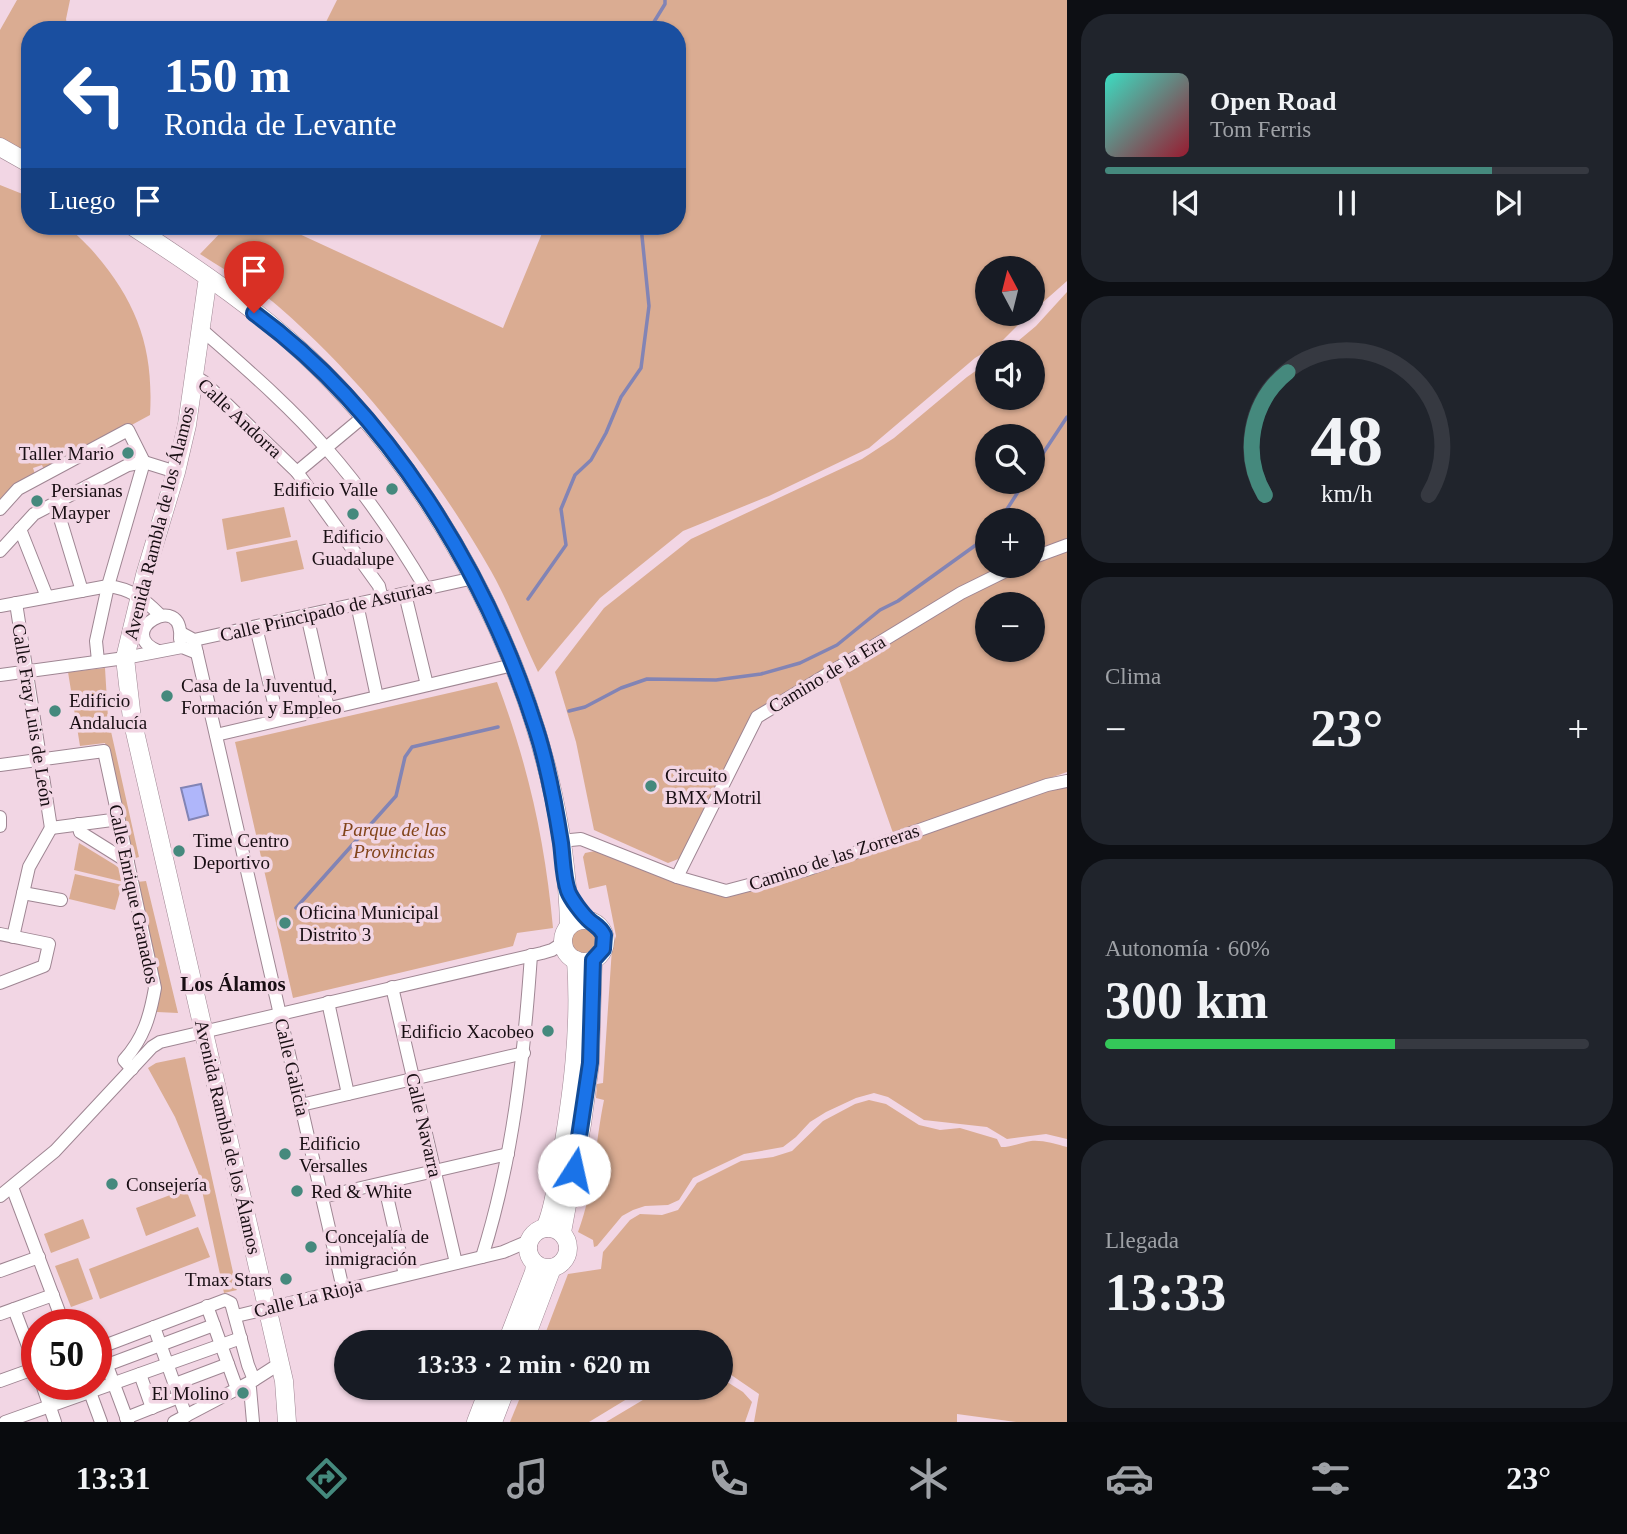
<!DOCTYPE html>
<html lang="es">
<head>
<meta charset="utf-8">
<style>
	:root { --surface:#171b24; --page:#20242c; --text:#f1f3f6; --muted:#9ea1a6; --line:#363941; --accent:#45897d }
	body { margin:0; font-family:Georgia,serif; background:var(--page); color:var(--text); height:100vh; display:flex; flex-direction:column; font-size:26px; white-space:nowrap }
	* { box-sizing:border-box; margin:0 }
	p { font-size:23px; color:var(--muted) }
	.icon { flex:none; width:38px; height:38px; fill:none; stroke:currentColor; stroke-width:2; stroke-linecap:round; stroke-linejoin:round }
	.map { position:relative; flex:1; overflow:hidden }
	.drawer { display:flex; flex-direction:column; gap:14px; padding:14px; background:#0d0f14; width:560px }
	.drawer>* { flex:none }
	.banner { position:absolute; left:21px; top:21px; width:665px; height:214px; border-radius:28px; box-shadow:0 2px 5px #0004; background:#1a4fa0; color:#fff; overflow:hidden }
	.needle { width:46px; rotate:353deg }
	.tools { position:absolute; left:975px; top:256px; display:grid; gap:14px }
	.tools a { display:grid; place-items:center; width:70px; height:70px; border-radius:50%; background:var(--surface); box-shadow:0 2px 5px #0004; font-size:35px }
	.speed { position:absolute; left:21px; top:1309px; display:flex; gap:14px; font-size:35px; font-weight:700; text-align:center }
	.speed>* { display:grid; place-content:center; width:91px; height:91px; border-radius:50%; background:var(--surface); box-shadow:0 2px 5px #0004; line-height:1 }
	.speed .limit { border:10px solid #d22; background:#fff; color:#111 }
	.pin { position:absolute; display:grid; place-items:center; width:60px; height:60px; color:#fff; margin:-72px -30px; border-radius:50% 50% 50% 0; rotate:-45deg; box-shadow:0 0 7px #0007 }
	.pin .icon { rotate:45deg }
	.me { position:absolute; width:77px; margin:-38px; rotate:10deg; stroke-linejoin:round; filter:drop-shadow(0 0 5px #0008) }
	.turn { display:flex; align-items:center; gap:24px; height:147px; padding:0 28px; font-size:32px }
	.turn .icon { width:91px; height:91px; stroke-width:2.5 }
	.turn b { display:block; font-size:49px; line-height:60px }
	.then { display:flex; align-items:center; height:66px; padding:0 28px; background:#0003; gap:14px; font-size:26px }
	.big { font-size:52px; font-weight:600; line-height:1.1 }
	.drawer .widget { flex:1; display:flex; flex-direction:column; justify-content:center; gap:10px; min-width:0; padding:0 24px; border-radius:28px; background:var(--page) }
	.drawer .dial { align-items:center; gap:0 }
	.dial svg { height:182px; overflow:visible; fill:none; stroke:var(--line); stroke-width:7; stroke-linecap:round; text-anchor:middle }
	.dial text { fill:var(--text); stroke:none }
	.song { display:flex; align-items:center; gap:21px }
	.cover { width:84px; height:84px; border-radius:10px; background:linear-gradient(135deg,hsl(170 70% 55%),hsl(350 70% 35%)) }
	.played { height:7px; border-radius:4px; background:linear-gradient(90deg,var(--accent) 80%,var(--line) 80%) }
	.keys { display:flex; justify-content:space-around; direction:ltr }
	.heat { display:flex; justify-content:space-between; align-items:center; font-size:38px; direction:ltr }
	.charge { height:10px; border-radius:5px; background:linear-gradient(90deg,#34c759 60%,var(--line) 0) }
	.trip { position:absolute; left:334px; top:1330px; width:399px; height:70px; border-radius:35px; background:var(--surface); box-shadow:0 2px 5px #0004; font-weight:600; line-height:70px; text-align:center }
	.menu { display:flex; height:112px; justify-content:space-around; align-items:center; background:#090b0e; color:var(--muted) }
	.menu .icon { width:49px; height:49px }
	.menu .selected { color:var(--accent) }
	.menu b { font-size:32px; color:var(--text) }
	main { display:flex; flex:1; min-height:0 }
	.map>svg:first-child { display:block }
	.green { fill:#daac92; fill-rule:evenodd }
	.water { fill:#afb6fa; stroke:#8284b5; stroke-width:2 }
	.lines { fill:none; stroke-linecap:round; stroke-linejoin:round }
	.stream { stroke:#8284b5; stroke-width:3.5 }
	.street-casing { stroke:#9f8693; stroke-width:14 }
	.secondary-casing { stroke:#9f8693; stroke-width:19 }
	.street { stroke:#fff; stroke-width:12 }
	.secondary { stroke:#fff; stroke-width:18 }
	.route-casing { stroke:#114b97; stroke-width:18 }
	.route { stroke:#1a73e8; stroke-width:12 }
	.poi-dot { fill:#45897d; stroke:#f2d6e4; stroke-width:2.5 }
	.labels { text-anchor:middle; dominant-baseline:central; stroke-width:7; stroke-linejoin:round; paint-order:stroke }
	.street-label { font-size:19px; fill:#180e13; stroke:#f2d6e4 }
	.poi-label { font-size:19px; fill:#180e13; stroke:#f2d6e4; text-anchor:start }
	.park-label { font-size:19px; font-style:italic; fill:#82441a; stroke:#f2d6e4 }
	.neighbourhood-label { font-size:21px; font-weight:bold; fill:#180e13; stroke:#f2d6e4 }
</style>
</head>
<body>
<main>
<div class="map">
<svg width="1067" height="1422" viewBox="0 0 1067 1422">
	<rect width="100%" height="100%" fill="#f2d6e4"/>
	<g class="green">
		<path d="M17,0h53l-4,19 2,11h-38v127l-30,-17v-110z"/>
		<path d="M337,0h730v281l-34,30 -1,-43h-45v45h43l-30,30 -25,15 -106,90 -100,48 -86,35 -83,67 -62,74c-16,-34 -29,-69 -47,-101 -56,-98 -127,-190 -212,-264 -23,-20 -53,-36 -79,-53l27,-28h55l221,102 42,-102h132v-196h-355z"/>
		<path d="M0,185l30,12v29c10,0 22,-2 32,0 10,2 22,16 29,23 45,51 63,97 59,166l-105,57 -3,-7 -9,3 3,9 -36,26z"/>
		<path d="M1067,292v248l-34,14 -1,-34h-45v45h22l-47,21 -207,125 -74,147 -13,5 -74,-33 -18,-88 -21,-70 49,-64 87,-69 171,-80 32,-21 73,-61 20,-14v34h45v-45h-27l31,-26zM987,436h45v45h-45z"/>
		<path d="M284,507l7,30 -64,13 -5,-31z"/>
		<path d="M297,540l7,29 -63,13 -5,-30z"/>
		<path d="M1067,550v222l-174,61 -56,-160 143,-85zM987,604h45v45h-45z"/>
		<path d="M105,668l3,50 31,139 -7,2 -27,-116 -25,3 -12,-74z"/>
		<path d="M497,682c31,83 48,158 56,246l-36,5 -4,13 -220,52 -58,-256z"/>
		<path d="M1067,784v355l-21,-5 -39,5 -20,-12 -63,-7 -36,-23 -14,-4 -18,5 -30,14 -16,10 -14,15 -13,10 -39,7 -51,24 -14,22 -11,5 -23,1 -12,4 -11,6 -25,30 -3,1 -1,-7 -15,-8c16,-42 17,-88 26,-132l-8,-2 1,-14 6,-1 9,-135 4,-12 -10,-51 -17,4 -6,-32 2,-4 10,-2 138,42 21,-2 57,-16z"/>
		<path d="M79,843l36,22 5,4 4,13 -50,-12z"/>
		<path d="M75,874l47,11 -7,25 -46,-11z"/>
		<path d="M146,881l32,132 -21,-1 1,-25 -21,-105z"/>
		<circle cx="584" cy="941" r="15"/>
		<path d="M185,1057l52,233 -13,3 -26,-121 -23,-55 -27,-49 8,-5z"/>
		<path d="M869,1100l17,4 33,21 21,5 20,-2 37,11 4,8c10,0 19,-4 30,-6 12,-1 24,3 36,6v275h-51l-59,-8v8h-203l5,-28 -38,-26v-26h-179l26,-68 33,-5 2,-17 27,-32 10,-6 22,1 16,-5 19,-27 44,-22 32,-4 19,-6 31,-30 32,-17z"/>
		<path d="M186,1189l10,27 -50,20 -10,-28z"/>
		<path d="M83,1219l7,19 -39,15 -7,-19z"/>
		<path d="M198,1227l12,30 -110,42 -11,-30z"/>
		<path d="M78,1258l15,41 -22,8 -16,-41z"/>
		<path d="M721,1378l22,14 9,10 -7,20h-139l57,-34h58z"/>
		<path d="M524,1388h121l-56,34h-79z"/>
	</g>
	<path class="water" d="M201,784l7,31 -19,5 -8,-32z"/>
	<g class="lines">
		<g class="stream">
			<path d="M649,30l16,-26v-4"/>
			<path d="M1032,470l35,-53"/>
			<path d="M1000,520l25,-39"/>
			<path d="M528,599l38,-54 -5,-36 14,-34 16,-15 15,-27 15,-36 20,-29 8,-62 -8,-80"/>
			<path d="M569,711l16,-4 36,-19 26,-9 69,1 45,-6 39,-11 37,-18 43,-35 18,-9 89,-64"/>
			<path d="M296,908l100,-112 9,-39 7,-10 86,-20"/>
		</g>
		<defs>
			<g id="street">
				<path d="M201,329c43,38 87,75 125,119 38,43 71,92 100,141"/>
				<path d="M193,375l11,7 93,90 82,114 3,13"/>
				<path d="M297,472l66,-55"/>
				<path d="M55,502l27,89"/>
				<path d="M0,509l18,-20 110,-59 16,32"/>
				<path d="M20,529l27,68"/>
				<path d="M0,551l34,-37 94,-49 16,-3 32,10"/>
				<path d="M1032,558l35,-13"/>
				<path d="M405,594l22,91"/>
				<path d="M16,603l35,225"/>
				<path d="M357,604l20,93"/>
				<path d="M0,606l108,-20c23,3 35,12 52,29"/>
				<path d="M307,615l21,93"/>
				<path d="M256,627l22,93"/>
				<path d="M181,633l13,7 280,-62"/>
				<path d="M194,640l149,649"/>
				<path d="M158,651c-45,-19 26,-62 22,-12"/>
				<path d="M98,661l-2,-20 12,-55 36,-124"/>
				<path d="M0,675l125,-17 57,-11 15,6"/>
				<path d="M216,735l297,-70"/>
				<path d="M0,765l104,-14 51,237c-5,28 -11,50 -31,72l8,9"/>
				<path d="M0,817v9"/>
				<path d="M78,824l2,8 48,30"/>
				<path d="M51,828l61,-8"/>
				<path d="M560,841l21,-2 96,38 49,14 80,-21 241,-85 20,-4"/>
				<path d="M677,877l80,-160 204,-124 57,-28"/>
				<path d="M23,893l38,7"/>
				<path d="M0,934l49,10 -5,22 -44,17"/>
				<path d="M13,937l16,-70 22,-39"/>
				<path d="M392,987l64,276"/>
				<path d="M328,1002l20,92"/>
				<path d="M301,1105l223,-52"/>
				<path d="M384,1183l21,92"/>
				<path d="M12,1187l52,138"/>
				<path d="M0,1196l55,-45 97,-104 8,-5 382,-89 10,-3 11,-7"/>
				<path d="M322,1197l186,-43"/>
				<path d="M482,1257c31,-98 42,-200 49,-302"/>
				<path d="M0,1271l39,-14"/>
				<path d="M207,1306l30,83"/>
				<path d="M14,1309l23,61"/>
				<path d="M0,1314l53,-19"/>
				<path d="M236,1316l267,-64 26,-11"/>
				<path d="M154,1327l32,89"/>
				<path d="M100,1347l28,75"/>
				<path d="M96,1349l129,-49 6,3 17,62 6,15"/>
				<path d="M107,1365l107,-40"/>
				<path d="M140,1374l12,34"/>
				<path d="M0,1381l36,-13"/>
				<path d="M42,1384l13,38"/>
				<path d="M87,1384l14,38"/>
				<path d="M175,1384l53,-20"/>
				<path d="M250,1388l3,34"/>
				<path d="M126,1418l53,-21"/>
				<path d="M5,1422l236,-84"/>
				<path d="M174,1422l80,-42 25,-16"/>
			</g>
			<g id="secondary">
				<path d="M0,147l30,17"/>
				<path d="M132,226c66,43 133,88 189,144 141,141 244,355 248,556"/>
				<path d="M210,280l-3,4 -20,141 -11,47 -31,103 -20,83 7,61 152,662 3,41"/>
				<circle cx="584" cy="941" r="21"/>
				<circle cx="548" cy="1248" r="20"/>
				<path d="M545,1228c9,-19 11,-43 15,-63 12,-68 21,-136 16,-205"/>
				<path d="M562,1232l20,-108 8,-61 3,-103"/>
				<path d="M507,1342l27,-70 1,-8"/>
				<path d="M524,1342l28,-74"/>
				<path d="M476,1422l13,-34"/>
				<path d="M493,1422l13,-34"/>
			</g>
		</defs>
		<use href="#street" class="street-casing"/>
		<use href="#secondary" class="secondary-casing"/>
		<use href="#street" class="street"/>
		<use href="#secondary" class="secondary"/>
	</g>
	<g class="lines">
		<defs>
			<path id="route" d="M254,313c133,97 233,260 282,416 12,37 19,76 25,114 2,15 2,33 7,48 3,8 15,24 22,30 6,5 10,6 14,14l-1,14 -10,11 -3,103 -16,107"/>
		</defs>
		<use href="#route" class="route-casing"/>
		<use href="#route" class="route"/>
	</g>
	<g class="poi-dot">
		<circle cx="128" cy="453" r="7"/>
		<circle cx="392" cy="489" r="7"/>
		<circle cx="37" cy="501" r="7"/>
		<circle cx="353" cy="514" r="7"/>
		<circle cx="167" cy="696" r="7"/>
		<circle cx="55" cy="711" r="7"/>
		<circle cx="651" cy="786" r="7"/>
		<circle cx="179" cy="851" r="7"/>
		<circle cx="285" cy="923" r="7"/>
		<circle cx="548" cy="1031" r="7"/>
		<circle cx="285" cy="1154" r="7"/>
		<circle cx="112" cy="1184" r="7"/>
		<circle cx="297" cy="1191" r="7"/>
		<circle cx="311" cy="1247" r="7"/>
		<circle cx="286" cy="1279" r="7"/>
		<circle cx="243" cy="1393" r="7"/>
	</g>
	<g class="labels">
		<g class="street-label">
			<text transform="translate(240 418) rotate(43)">Calle Andorra</text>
			<text transform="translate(159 523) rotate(-76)">Avenida Rambla de los Álamos</text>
			<text transform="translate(326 611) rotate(-13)">Calle Principado de Asturias</text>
			<text transform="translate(827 674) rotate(-31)">Camino de la Era</text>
			<text transform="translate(33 715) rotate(81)">Calle Fray Luis de León</text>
			<text transform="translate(834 857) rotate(-18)">Camino de las Zorreras</text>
			<text transform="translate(134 894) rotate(78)">Calle Enrique Granados</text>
			<text transform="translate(292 1067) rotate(77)">Calle Galicia</text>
			<text transform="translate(424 1125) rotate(77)">Calle Navarra</text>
			<text transform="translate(228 1137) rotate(77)">Avenida Rambla de los Álamos</text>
			<text transform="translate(308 1298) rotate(-14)">Calle La Rioja</text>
		</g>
		<g class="poi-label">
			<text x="114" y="453" text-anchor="end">Taller Mario</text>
			<text x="378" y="489" text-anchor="end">Edificio Valle</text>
			<text x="51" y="490">Persianas<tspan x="51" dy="22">Mayper</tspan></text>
			<text x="353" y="536" text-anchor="middle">Edificio<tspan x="353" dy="22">Guadalupe</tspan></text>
			<text x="181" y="685">Casa de la Juventud,<tspan x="181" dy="22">Formación y Empleo</tspan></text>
			<text x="69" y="700">Edificio<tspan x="69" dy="22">Andalucía</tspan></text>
			<text x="665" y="775">Circuito<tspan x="665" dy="22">BMX Motril</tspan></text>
			<text x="193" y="840">Time Centro<tspan x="193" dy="22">Deportivo</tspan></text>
			<text x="299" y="912">Oficina Municipal<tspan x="299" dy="22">Distrito 3</tspan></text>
			<text x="534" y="1031" text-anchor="end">Edificio Xacobeo</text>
			<text x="299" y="1143">Edificio<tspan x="299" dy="22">Versalles</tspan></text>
			<text x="126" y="1184">Consejería</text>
			<text x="311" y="1191">Red &amp; White</text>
			<text x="325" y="1236">Concejalía de<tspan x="325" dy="22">inmigración</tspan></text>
			<text x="272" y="1279" text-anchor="end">Tmax Stars</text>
			<text x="229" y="1393" text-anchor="end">El Molino</text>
		</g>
		<g class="park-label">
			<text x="394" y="829">Parque de las<tspan x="394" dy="22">Provincias</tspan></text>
		</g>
		<g class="neighbourhood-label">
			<text x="233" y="984">Los Álamos</text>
		</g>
	</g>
</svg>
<div class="tools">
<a><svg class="needle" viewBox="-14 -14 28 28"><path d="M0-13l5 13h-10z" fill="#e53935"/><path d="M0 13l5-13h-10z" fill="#9ea1a6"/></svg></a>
<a><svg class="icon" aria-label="sound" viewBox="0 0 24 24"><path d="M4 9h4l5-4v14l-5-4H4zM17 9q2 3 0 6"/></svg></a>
<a><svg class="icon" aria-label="search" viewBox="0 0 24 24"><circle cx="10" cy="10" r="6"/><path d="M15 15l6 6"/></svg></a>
<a>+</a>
<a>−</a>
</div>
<div class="speed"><div class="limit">50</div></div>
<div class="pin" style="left:254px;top:313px;background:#d93025"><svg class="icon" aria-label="arrive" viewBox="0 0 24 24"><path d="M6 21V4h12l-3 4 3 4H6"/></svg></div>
<svg class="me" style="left:574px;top:1170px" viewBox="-20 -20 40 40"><circle r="19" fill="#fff"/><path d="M0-13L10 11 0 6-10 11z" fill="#1a73e8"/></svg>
<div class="trip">13:33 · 2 min · 620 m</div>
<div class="banner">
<div class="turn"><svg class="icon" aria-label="left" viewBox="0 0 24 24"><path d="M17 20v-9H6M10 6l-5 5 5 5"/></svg><div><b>150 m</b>Ronda de Levante</div></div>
<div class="then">Luego<svg class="icon" aria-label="arrive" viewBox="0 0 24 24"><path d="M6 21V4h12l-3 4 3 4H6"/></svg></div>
</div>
</div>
<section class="drawer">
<div class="widget">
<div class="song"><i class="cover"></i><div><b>Open Road</b><p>Tom Ferris</p></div></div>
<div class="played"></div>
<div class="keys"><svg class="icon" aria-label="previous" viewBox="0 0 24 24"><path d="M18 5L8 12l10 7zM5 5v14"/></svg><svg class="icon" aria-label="pause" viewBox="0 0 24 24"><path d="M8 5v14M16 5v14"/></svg><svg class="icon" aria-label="next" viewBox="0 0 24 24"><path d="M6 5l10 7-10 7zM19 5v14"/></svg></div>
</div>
<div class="widget dial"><svg viewBox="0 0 100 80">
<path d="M14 69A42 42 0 1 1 86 69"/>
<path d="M14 69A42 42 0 0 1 24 15" stroke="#45897d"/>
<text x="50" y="56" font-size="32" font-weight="700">48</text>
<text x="50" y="72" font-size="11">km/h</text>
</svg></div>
<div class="widget"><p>Clima</p>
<div class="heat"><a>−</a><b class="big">23°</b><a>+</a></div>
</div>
<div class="widget"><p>Autonomía · 60%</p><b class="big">300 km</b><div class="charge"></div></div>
<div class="widget"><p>Llegada</p><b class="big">13:33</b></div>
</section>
</main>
<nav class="menu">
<b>13:31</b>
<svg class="icon selected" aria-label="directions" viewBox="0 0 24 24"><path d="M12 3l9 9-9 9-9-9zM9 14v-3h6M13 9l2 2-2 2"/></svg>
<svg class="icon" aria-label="music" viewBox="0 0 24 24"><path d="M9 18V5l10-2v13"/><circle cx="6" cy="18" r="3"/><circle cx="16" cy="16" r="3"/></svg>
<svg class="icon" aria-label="phone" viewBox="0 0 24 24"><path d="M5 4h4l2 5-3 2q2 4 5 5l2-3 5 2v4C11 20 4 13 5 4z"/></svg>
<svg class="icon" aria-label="climate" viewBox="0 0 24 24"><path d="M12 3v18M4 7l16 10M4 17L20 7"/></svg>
<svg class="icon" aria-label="car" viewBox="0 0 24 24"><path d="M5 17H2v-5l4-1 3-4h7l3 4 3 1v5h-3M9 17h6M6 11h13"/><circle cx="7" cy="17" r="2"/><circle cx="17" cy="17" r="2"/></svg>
<svg class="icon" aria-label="filters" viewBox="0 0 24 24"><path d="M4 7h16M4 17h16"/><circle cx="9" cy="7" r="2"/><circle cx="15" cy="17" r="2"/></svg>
<b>23°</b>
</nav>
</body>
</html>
